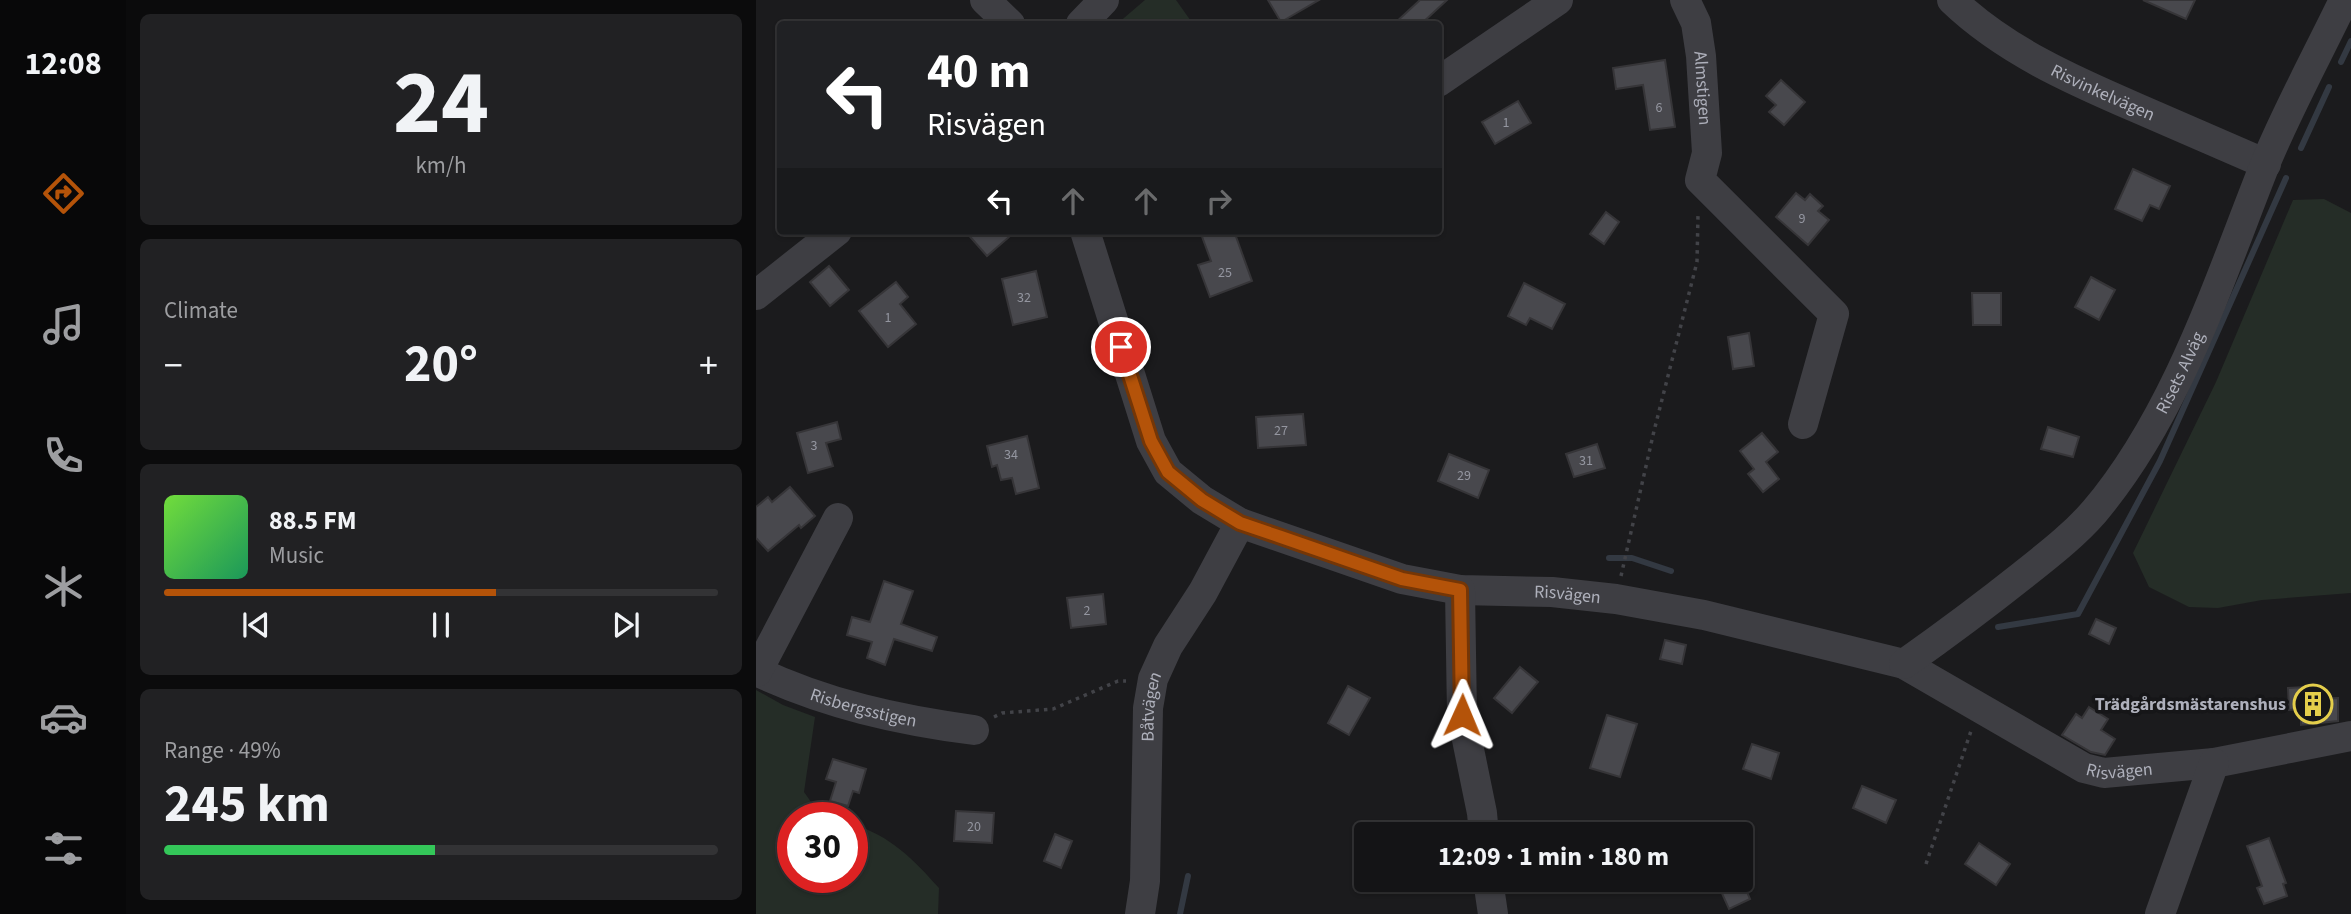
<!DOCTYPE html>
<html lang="en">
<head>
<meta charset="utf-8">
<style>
	:root { --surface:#141416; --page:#212123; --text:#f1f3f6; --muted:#9d9ea1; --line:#333335; --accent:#b45309 }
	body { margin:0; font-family:"Source Sans 3",sans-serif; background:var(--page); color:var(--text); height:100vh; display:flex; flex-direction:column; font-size:26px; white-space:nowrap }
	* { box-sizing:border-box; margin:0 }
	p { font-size:23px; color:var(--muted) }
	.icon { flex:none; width:38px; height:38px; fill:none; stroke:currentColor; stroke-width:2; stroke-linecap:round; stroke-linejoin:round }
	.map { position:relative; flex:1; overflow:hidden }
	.sheet { display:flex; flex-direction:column; gap:14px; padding:14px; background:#0b0b0c; width:630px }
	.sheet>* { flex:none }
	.banner { position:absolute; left:21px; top:21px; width:665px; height:214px; border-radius:7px; box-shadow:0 2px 5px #0004,0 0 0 2px var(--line); background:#202124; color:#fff; overflow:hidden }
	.speed { position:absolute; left:21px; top:802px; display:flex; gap:14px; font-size:35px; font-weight:700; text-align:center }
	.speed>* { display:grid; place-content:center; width:91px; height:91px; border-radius:50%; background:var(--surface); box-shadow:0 2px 5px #0004,0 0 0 2px var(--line); line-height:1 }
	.speed .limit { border:10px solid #d22; background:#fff; color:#111 }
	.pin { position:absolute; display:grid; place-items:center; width:60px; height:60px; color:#fff; margin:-30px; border:4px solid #fff; border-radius:50%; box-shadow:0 2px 7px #0007 }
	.me { position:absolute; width:77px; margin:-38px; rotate:1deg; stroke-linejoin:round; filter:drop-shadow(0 0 5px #0008) }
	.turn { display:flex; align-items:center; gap:24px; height:147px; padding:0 35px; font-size:32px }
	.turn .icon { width:91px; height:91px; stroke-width:2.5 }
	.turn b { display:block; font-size:49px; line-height:60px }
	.lanes { display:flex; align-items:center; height:66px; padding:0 35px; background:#0003; justify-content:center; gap:35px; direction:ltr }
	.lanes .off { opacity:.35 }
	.big { font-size:52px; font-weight:700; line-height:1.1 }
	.sheet .tile { flex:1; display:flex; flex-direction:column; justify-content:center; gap:10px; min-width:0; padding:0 24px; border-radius:10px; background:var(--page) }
	.sheet .dial { align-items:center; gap:0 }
	.dial b { font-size:91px; line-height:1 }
	.song { display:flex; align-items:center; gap:21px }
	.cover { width:84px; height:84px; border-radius:10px; background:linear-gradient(135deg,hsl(100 70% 55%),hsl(150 70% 35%)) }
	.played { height:7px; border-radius:4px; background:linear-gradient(90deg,var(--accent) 60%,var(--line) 60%) }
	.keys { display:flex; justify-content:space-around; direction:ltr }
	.heat { display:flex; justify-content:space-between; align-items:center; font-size:38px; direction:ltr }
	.charge { height:10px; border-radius:5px; background:linear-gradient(90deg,#34c759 49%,var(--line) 0) }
	.trip { position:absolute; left:598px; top:822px; width:399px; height:70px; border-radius:7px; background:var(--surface); box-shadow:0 2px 5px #0004,0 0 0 2px var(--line); font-weight:700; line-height:70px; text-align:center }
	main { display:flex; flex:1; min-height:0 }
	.dock { display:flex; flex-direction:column; width:126px; justify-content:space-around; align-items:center; background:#080809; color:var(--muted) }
	.dock .icon { width:49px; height:49px }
	.dock .on { color:var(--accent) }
	.dock b { font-size:32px; color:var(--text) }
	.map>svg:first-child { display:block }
	.green { fill:#252d27 }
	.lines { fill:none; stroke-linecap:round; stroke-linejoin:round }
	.stream { stroke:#333942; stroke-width:6 }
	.building { fill:#48484d; stroke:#363538; stroke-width:2 }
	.path { stroke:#424348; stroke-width:3.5; stroke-dasharray:3.5 5; stroke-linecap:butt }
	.minor { stroke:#3e3e43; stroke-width:30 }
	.route-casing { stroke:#753606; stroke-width:18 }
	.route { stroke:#b45309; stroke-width:12 }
	.labels { text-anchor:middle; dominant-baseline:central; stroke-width:7; stroke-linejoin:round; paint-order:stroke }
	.number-label { font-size:14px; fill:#9496a0 }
	.street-label { font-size:18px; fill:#aeb0bb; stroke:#161618 }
	.poi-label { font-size:18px; font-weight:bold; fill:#aeb0bb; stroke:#161618; text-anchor:end }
</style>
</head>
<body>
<main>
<nav class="dock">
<b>12:08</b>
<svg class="icon on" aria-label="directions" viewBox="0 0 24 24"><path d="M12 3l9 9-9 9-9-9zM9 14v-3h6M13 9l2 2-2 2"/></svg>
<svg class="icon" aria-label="music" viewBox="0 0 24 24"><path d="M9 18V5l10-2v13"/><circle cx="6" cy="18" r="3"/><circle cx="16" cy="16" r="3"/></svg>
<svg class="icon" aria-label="phone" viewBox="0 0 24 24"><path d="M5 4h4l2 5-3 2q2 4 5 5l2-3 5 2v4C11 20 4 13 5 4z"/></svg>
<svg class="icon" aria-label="climate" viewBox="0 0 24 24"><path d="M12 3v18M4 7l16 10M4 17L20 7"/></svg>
<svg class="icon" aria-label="car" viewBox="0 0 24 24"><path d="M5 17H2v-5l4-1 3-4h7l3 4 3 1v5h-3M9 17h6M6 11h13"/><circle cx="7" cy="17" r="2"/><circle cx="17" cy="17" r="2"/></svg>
<svg class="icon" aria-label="filters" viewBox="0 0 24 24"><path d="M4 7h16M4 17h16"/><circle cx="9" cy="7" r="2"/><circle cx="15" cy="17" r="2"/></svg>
</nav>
<section class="sheet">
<div class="tile dial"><b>24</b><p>km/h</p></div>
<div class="tile"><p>Climate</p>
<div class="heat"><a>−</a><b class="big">20°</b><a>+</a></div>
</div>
<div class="tile">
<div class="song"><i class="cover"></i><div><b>88.5 FM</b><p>Music</p></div></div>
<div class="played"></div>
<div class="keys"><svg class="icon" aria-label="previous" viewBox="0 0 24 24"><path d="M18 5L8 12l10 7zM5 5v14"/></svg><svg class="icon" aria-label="pause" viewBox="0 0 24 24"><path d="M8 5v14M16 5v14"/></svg><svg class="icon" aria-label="next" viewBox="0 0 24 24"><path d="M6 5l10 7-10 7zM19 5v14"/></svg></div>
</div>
<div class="tile"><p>Range · 49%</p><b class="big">245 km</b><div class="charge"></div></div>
</section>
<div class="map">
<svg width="1595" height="914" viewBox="0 0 1595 914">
	<rect width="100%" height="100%" fill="#1b1b1d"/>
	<g class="green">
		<path d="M389,0h31l17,24h-76z"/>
		<path d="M1568,199l27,14v380l-89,7 -44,8 -29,-1 -40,-20 -16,-34 83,-171 77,-182z"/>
		<path d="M0,690l27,15 32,12 -11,75 12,17 18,8h-41v60h59v-53c39,12 61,35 87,64l-1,26h-182z"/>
	</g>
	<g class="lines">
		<g class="stream">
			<path d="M1585,62l10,-21"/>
			<path d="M1545,148l28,-61"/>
			<path d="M853,558h23l39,13"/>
			<path d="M1242,627l80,-13 82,-153 126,-283"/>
			<path d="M424,914l8,-38"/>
		</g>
	</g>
	<g class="building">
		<path d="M512,0h51l-38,22z"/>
		<path d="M664,0h27l-26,24h-27z"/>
		<path d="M1387,0h52l-9,19z"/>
		<path d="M909,60l10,67 -25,3 -7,-45 -27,4 -3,-21z"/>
		<path d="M1025,80l24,22 -21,23 -15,-13 7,-7 -10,-9z"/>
		<path d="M762,101l13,22 -36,21 -13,-22z"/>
		<path d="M1377,169l37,17 -11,23 -9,-4 -8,16 -27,-12z"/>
		<path d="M1040,193l9,7 5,-6 13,12 -5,5 11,9 -21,25 -32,-28z"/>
		<path d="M850,212l13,10 -15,22 -14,-10z"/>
		<path d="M209,231h51l-29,25z"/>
		<path d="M444,231h34l18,50 -42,16 -12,-32 13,-4z"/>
		<path d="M73,266l20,24 -19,16 -20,-24z"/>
		<path d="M280,271l11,46 -34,8 -11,-46z"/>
		<path d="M1335,277l24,13 -16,30 -24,-13z"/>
		<path d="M140,282l12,15 -8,7 16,20 -28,23 -29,-36z"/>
		<path d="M768,283l41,21 -13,25 -22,-11 -4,7 -18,-9z"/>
		<path d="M1216,293h29v32h-28z"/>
		<path d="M993,333l5,33 -21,3 -5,-32z"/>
		<path d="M547,414l3,31 -48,3 -2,-31z"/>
		<path d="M81,422l4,17 -15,4 7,23 -25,7 -11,-40z"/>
		<path d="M1292,427l31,10 -6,20 -32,-8z"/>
		<path d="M1006,433l16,19 -12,10 13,17 -16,13 -15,-18 6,-5 -14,-18z"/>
		<path d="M271,436l12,52 -23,6 -4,-16 -11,2 -4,-15 -5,2 -5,-21z"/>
		<path d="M841,444l8,24 -31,9 -8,-23z"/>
		<path d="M693,454l40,16 -11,28 -40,-17z"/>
		<path d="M34,487l25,29 -14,12 -2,-3 -31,26 -12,-13v-31l12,-10 4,5z"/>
		<path d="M128,581l29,10 -12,33 36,13 -5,14 -38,-12 -9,26 -18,-7 5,-16 -25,-7 5,-18 18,5z"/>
		<path d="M347,594l3,30 -35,4 -4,-30z"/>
		<path d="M1340,619l20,9 -7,16 -20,-10z"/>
		<path d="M909,640l21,5 -4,19 -22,-5z"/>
		<path d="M764,667l18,15 -26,31 -18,-15z"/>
		<path d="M592,686l22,12 -21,37 -21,-12z"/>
		<path d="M1551,687l1,12 30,-1v23l-37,4v-16l-12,1 -1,-22z"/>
		<path d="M1333,707l19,12 -7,11 14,9 -10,16 -14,-3 -29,-17 14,-21 6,4z"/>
		<path d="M851,715l30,9 -17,53 -30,-9z"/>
		<path d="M996,744l27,9 -8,26 -28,-10z"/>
		<path d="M77,759l33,10 -7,24 -6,-2 -5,15 -18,-5 6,-19 -10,-3z"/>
		<path d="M1106,786l34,14 -10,23 -33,-15z"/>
		<path d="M200,811l38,2 -2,30 -38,-2z"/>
		<path d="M299,834l17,7 -11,27 -17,-7z"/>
		<path d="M1513,838l17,45 -3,1 4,12 -23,8 -7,-16 5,-2 -15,-40z"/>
		<path d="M1223,843l31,21 -14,21 -31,-21z"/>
		<path d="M960,880h26l8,19 -21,10z"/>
	</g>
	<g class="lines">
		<g class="path">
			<path d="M865,576l33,-145 43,-169 1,-47"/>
			<path d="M238,717l8,-4 51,-4 65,-28h8"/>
			<path d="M1170,864l45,-133"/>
		</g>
		<g class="minor">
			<path d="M229,0l25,24"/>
			<path id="s1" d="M929,0l11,23 5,33 6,97 -7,27 134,134 -31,110"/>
			<path id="s2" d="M1196,0c52,50 120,80 185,108 43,19 86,37 129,56"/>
			<path d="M325,24l23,-24"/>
			<path d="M682,82l120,-82"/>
			<path id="s3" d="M329,231l66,210 17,31 34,28 38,23 162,56 58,11 92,2 64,7 88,16 200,49 180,104 20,5 110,-10 137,-27"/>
			<path d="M0,295l81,-64"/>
			<path d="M704,590l2,125 20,98 2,22"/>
			<path id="s4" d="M1148,664c41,-29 80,-58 119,-89 25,-20 50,-39 71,-63 83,-98 125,-232 172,-350 23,-55 52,-108 78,-162"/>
			<path id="s5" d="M0,671c70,33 142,49 218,59"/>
			<path d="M1,672l81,-154"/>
			<path d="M732,880l5,34"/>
			<path id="s6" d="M384,914l5,-33 3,-173 5,-29 15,-33 35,-54 37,-69"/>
			<path d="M1404,914l54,-151"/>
		</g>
	</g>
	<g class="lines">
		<defs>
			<path id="route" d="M365,347l30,94 17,31 34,28 38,23 41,14 121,42 58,11 2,125"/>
		</defs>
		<use href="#route" class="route-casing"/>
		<use href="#route" class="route"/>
	</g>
	<defs>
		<symbol id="building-ring" viewBox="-11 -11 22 22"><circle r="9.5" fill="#161618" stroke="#e4ce4b" stroke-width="1.5"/><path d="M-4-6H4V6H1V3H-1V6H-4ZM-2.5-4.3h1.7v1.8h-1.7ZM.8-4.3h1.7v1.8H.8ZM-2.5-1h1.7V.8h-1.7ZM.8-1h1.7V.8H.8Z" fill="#e4ce4b"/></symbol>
	</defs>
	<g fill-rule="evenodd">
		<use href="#building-ring" x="1535" y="682" width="44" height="44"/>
	</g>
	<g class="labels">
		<g class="number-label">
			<text x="903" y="108">6</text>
			<text x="750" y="123">1</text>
			<text x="1046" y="219">9</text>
			<text x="469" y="273">25</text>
			<text x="268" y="298">32</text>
			<text x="132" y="318">1</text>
			<text x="525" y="431">27</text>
			<text x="58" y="446">3</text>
			<text x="255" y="455">34</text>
			<text x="830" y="461">31</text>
			<text x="708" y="476">29</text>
			<text x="331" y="611">2</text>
			<text x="218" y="827">20</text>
		</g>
		<g class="street-label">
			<text stroke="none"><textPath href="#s1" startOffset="91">Almstigen</textPath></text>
			<text stroke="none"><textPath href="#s2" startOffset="178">Risvinkelvägen</textPath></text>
			<text stroke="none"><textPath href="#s4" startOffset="408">Risets Alväg</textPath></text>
			<text stroke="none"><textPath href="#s3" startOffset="682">Risvägen</textPath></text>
			<text stroke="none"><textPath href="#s5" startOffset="114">Risbergsstigen</textPath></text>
			<text stroke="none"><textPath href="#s6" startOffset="208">Båtvägen</textPath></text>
			<text stroke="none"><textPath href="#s3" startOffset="1270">Risvägen</textPath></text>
		</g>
		<g class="poi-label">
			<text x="1530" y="704">Trädgårdsmästarenshus</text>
		</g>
	</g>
</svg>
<div class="speed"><div class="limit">30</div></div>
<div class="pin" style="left:365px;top:347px;background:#d93025"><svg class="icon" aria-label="arrive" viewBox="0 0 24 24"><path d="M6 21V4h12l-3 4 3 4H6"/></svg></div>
<svg class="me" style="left:706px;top:715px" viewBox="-20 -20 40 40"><path d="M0-17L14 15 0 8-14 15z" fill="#b45309" stroke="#fff" stroke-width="4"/></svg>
<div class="trip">12:09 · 1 min · 180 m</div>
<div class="banner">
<div class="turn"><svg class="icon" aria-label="left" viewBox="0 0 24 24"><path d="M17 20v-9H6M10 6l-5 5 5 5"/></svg><div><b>40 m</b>Risvägen</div></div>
<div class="lanes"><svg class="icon" aria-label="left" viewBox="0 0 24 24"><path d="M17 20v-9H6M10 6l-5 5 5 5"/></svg><svg class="icon off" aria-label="ahead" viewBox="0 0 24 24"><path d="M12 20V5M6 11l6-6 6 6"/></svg><svg class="icon off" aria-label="ahead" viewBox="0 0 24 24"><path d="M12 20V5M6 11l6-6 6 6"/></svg><svg class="icon off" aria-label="right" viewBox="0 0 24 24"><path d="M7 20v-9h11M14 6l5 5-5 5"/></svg></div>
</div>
</div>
</main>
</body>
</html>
